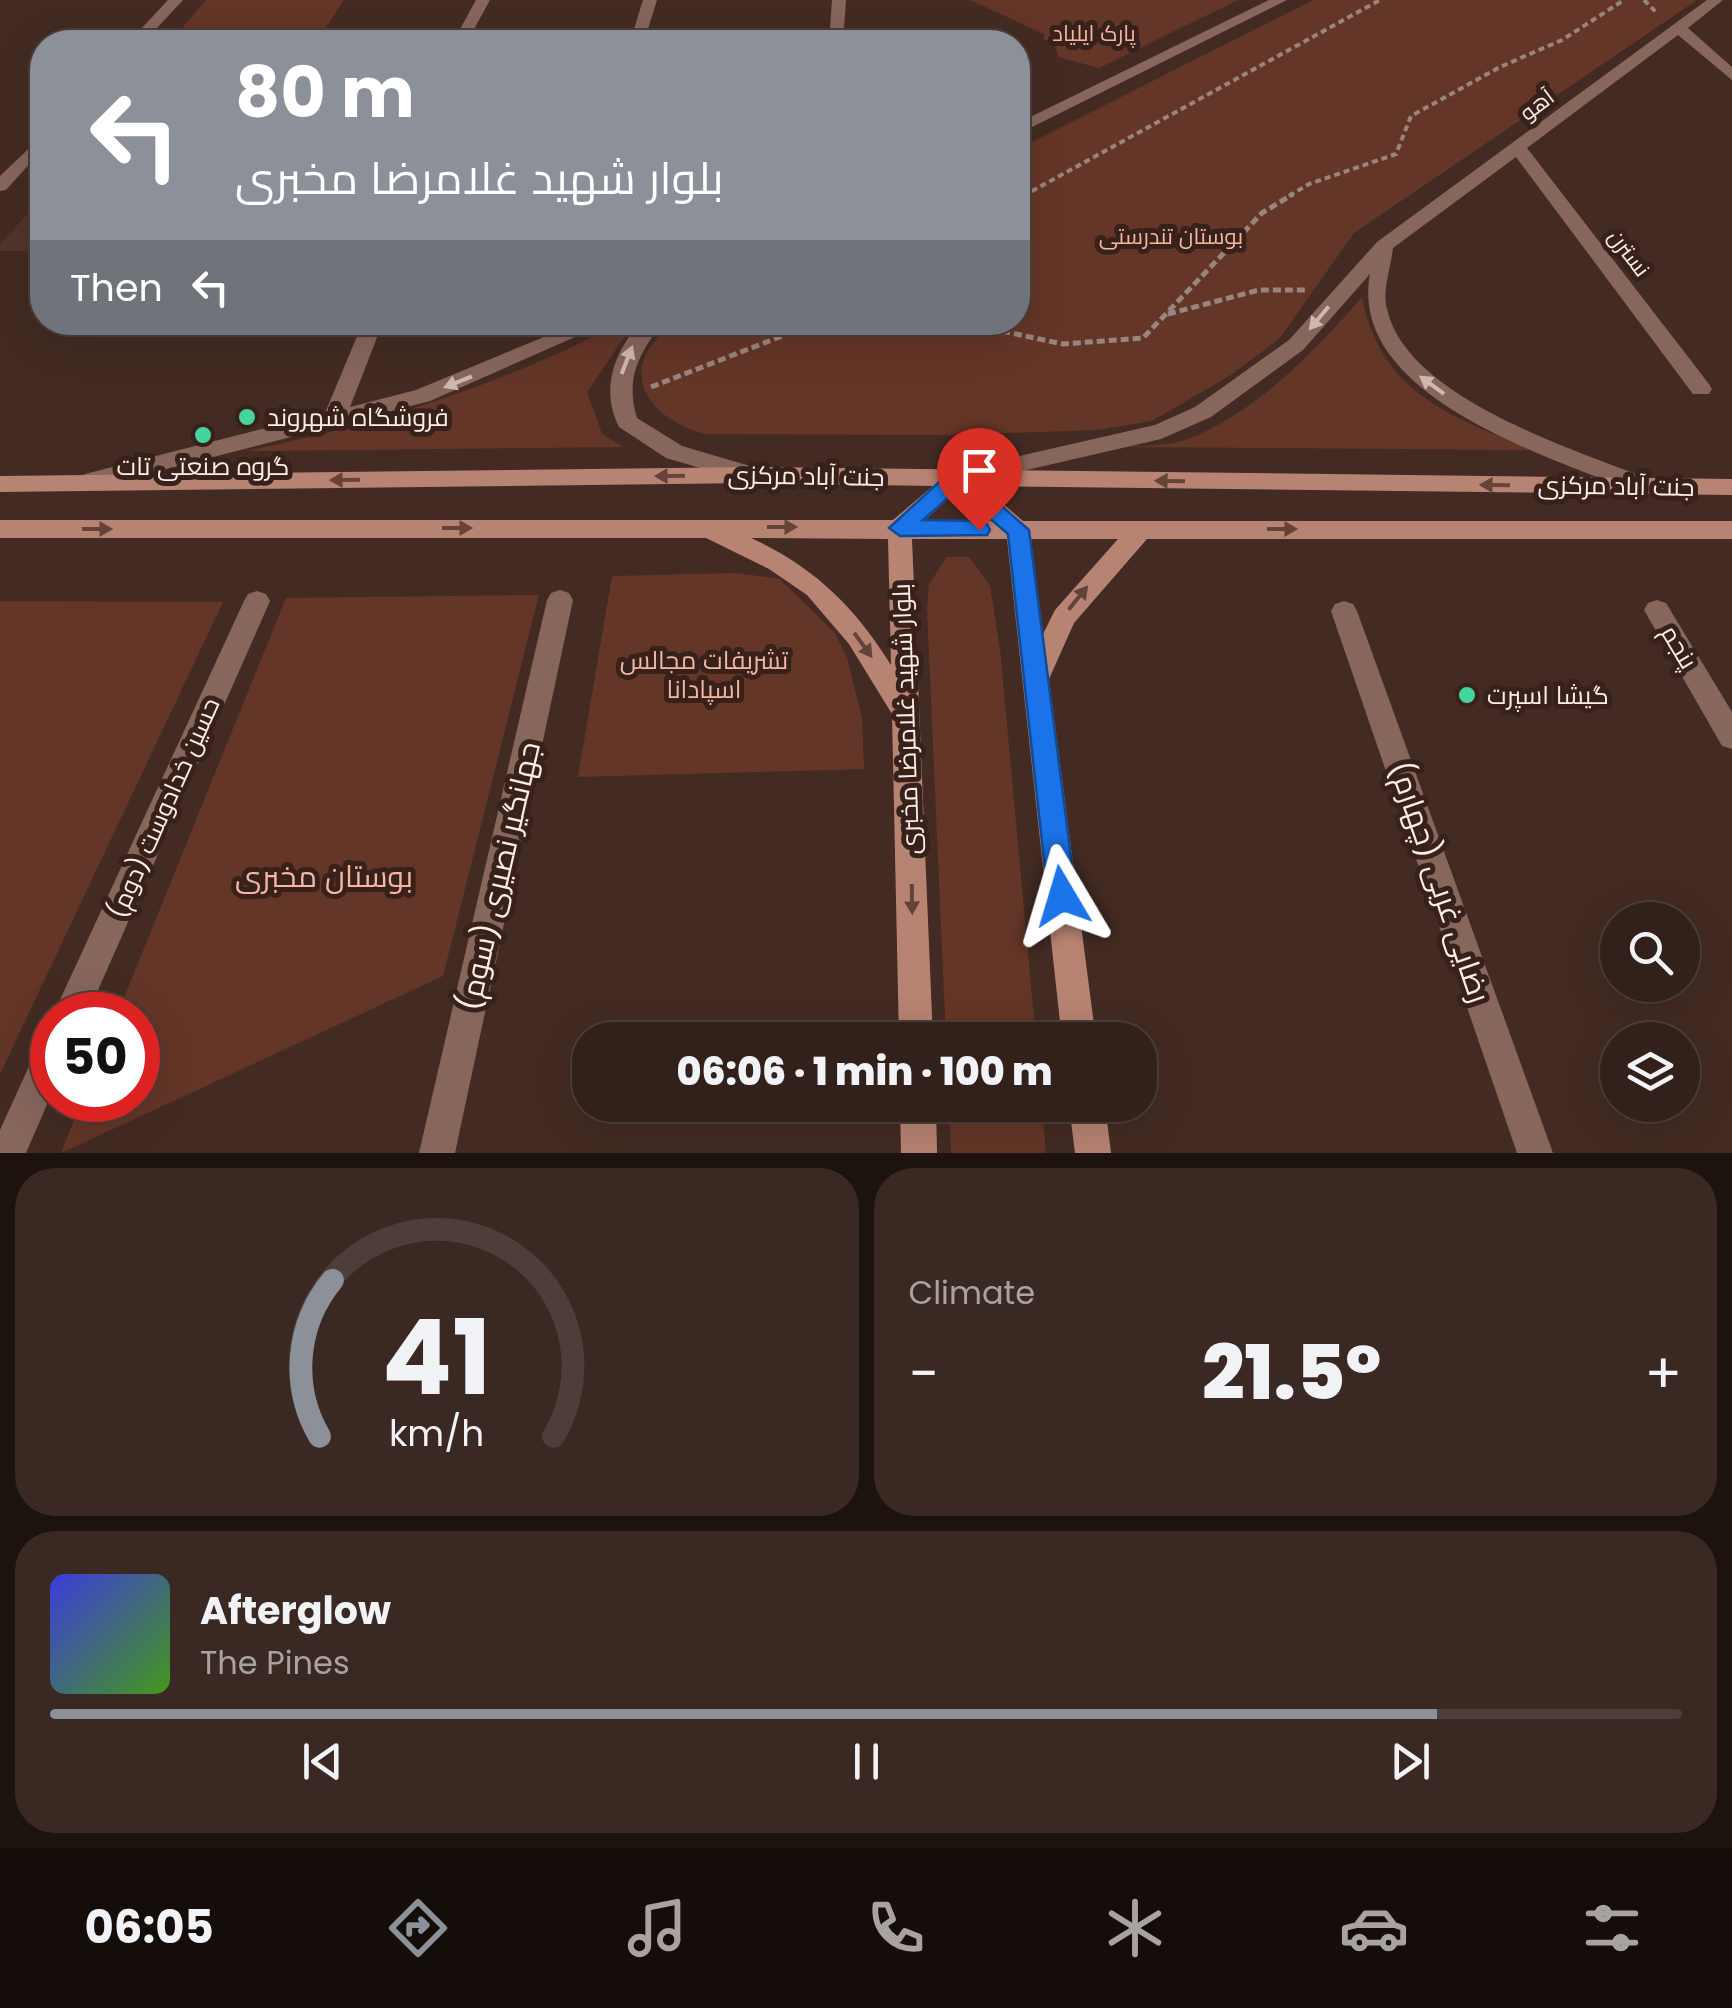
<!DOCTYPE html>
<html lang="en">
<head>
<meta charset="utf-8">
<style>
	:root { --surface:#32201a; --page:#3a2823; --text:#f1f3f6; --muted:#a8a3a2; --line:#4d3e39; --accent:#8c9099 }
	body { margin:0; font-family:Poppins,Cairo,sans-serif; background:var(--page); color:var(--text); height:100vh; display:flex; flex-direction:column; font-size:38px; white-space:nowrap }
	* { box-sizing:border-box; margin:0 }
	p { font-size:32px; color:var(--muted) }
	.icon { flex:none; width:55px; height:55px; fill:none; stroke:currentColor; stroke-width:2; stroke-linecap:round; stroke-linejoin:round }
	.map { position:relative; height:1153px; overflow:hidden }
	.sheet { display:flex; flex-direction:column; gap:15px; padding:15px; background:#1c120e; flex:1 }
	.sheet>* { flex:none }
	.guide { position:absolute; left:30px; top:30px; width:1000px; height:305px; border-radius:40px; box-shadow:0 10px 40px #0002,0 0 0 2px var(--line); background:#8c9099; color:#fff; overflow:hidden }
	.controls { position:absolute; left:1600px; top:902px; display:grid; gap:20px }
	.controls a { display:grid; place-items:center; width:100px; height:100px; border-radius:50%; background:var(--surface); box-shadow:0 10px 40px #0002,0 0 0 2px var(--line); font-size:50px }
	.speed { position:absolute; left:30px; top:992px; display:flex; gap:20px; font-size:50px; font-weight:700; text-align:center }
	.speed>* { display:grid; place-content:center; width:130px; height:130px; border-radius:50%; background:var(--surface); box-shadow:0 10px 40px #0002,0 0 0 2px var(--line); line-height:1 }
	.speed .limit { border:15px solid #d22; background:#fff; color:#111 }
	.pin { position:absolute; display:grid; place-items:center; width:85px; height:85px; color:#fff; margin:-102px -42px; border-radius:50% 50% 50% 0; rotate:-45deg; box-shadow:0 0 10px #0007 }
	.pin .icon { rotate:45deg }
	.me { position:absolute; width:110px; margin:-55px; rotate:353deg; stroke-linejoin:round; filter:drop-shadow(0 0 8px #0008) }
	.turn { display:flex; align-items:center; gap:35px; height:210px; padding:0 40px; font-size:45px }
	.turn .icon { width:130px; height:130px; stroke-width:2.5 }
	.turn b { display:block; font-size:70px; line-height:85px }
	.then { display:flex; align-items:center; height:95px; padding:0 40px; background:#0003; gap:20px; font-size:38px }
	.big { font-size:75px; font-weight:800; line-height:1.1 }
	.sheet .tile { flex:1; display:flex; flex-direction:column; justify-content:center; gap:15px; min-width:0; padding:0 35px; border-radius:40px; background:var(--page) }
	.sheet .dial { align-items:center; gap:0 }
	.dial svg { height:260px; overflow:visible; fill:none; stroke:var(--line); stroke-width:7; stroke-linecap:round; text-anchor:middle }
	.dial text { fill:var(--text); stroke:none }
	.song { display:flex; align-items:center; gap:30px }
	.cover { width:120px; height:120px; border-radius:15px; background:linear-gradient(135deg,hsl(240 70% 55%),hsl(100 70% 35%)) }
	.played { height:10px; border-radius:5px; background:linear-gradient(90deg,var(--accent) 85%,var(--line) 85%) }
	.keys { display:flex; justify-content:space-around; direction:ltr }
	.heat { display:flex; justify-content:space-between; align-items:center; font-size:55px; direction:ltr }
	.sheet .tiles { flex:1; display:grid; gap:15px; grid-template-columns:1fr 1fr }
	.tile:last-child { grid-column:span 2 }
	.trip { position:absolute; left:572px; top:1022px; width:585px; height:100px; border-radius:40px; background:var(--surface); box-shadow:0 10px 40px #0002,0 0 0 2px var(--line); font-weight:800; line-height:100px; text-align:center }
	.tab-bar { display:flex; height:160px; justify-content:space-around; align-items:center; background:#140d0a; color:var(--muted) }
	.tab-bar .icon { width:70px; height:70px }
	.tab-bar .current { color:var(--accent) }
	.tab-bar b { font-size:45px; color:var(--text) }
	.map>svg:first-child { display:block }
	.built { fill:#52342a }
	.green { fill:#643627 }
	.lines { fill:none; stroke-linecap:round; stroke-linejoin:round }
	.path-far1 { stroke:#99857e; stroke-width:4; stroke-dasharray:6 4; stroke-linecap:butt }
	.path { stroke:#99857e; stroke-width:5; stroke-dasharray:8 4; stroke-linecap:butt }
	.minor { fill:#87665c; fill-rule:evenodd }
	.secondary { fill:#b78372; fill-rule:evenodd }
	.oneway { fill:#ceb7af }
	.oneway2 { fill:#644339 }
	.route { fill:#1a73e8; stroke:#114b97; stroke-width:2.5 }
	.poi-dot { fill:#46d49e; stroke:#38211a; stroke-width:4 }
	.labels { text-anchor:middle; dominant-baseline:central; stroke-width:10; stroke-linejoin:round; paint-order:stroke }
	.far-park-label { font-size:22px; fill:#f5b7a2; stroke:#38211a }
	.far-street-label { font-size:22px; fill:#fdede7; stroke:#38211a }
	.poi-label { font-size:25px; fill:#fdede7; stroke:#38211a; text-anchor:start }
	.street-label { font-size:25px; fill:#fdede7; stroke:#38211a }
	.park-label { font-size:25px; fill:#f5b7a2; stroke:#38211a }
	.near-park-label { font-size:30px; fill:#f5b7a2; stroke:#38211a }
	.near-street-label { font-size:30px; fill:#fdede7; stroke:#38211a }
</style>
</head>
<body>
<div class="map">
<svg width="1732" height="1153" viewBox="0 0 1732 1153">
	<rect width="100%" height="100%" fill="#432b23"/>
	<path class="built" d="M42,197v54h-42v-6z"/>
	<g class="green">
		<path d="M206,0h138l-28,42h-146z"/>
		<path d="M970,0h268l-139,68 -41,-11 -4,-16 -10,-1v-6z"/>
		<path d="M1313,0h384l-343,233 -75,106 -48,36 -79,46 -54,9 -148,5 -245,-1c-62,-16 -92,-71 -28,-111l341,-1v-173z"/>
		<path d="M1362,297c19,97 88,118 169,153l-405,-3c20,-2 44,-1 62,-8 70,-28 126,-87 174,-142z"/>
		<path d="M620,323h14l-47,69 15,42 21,13 -377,4c131,-26 256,-66 374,-128z"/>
		<path d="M947,557h22l21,29 10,63 36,391h-90l-19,-431 2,-25z"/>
		<path d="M736,573l44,6 54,53 13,25 15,61 2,51 -286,8 34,-201z"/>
		<path d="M539,595l-96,381 -382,177 21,-53h56v-85h-21l169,-417z"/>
		<path d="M0,601l223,1 -223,472z"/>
		<path d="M949,1105h93l4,48h-95z"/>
	</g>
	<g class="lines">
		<g class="path-far1">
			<path d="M1644,0l13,13"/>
			<path d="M1023,196l357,-196"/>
			<path d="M1289,196l20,-12 87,-30 15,-38 89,-49 62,-27 62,-40"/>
		</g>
		<g class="path">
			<path d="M1018,199l9,-5"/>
			<path d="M1168,314l91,-24h48"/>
			<path d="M981,322l6,6 76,16 80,-6 119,-125 31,-19"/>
			<path d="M651,387l167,-65"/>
		</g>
		<g class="minor">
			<path d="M168,0h15l-39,42h-15z"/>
			<path d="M476,0h14l-23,42h-14z"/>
			<path d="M643,0h14l-13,42h-14z"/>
			<path d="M832,0h14l-3,42h-14z"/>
			<path d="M1269,0h18l-269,134v-11z"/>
			<path d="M1707,0h16l-35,28 44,39v13l-54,-45 -151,113 182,236 3,5 -3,5h-16l-177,-237 -123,91c-2,19 -11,42 -6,61 20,90 190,141 267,172l4,6 -4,6h-16c-88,-36 -291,-97 -268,-219l-67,76 -92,67 -50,22 -203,47 -8,-2 -4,-6 4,-6 205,-47 40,-18 94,-67 88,-98z"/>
			<path d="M42,136v14l-36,40 -6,1v-15z"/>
			<path d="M363,322h20l-33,85 66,-17 164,-68h29l-179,79 -345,89 -12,-8 12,-8 240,-61z"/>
			<path d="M641,322h22c-24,32 -38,55 -26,96l45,28 78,23 4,6 -4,6 -8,2 -86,-25 -47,-31c-19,-37 -5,-76 22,-105z"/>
			<path d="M560,590l9,3 4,7 -118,553h-36l128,-553 4,-7z"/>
			<path d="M257,591l9,3 4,7 -183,414h-34l191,-414 4,-7z"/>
			<path d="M1657,600l9,3 66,109v37l-10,-3 -78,-136 4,-7z"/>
			<path d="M1344,601l9,3 4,7 196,542h-36l-186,-542 4,-7z"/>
			<path d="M52,1037v56l-26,60h-26v-23l40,-88z"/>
		</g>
		<g class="secondary">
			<path d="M752,467l980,12v16l-750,-9 41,35h709v18h-585l-73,84 -25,56 47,361h-34l-55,-501h-95l21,501h-34l-7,-326 -43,-70 -42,-49 -38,-26 -63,-31h-706v-18h893l40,-34 -181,-3 -752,9v-16zM957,491l34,30h-67zM751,538l137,1 3,126c-37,-59 -77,-98 -140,-127zM1031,539h87l-63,71 -12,24z"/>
			<path d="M900,1105h36l1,48h-36z"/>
			<path d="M1069,1105h36l6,48h-36z"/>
		</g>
	</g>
	<defs><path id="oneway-solid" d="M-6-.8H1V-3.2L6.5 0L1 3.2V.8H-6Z" transform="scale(2.5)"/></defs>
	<g class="oneway">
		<use href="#oneway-solid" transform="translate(1319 318) rotate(130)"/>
		<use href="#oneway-solid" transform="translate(627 360) rotate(-69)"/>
		<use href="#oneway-solid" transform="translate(458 382) rotate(158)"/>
		<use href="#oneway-solid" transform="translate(1432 385) rotate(-144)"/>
	</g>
	<g class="oneway2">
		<use href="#oneway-solid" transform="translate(670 476) rotate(179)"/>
		<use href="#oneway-solid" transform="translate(345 480) rotate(179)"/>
		<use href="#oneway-solid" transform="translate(1170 481) rotate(-179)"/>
		<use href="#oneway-solid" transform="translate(1495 485) rotate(-179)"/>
		<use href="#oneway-solid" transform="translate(782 527)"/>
		<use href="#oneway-solid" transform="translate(457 528)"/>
		<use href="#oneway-solid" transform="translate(97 529)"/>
		<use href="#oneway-solid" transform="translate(1282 529)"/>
		<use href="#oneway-solid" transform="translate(1078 598) rotate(-51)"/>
		<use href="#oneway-solid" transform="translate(863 645) rotate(54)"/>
		<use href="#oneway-solid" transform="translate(912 899) rotate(89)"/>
	</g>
	<path class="route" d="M956,470l8,3 65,57 47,366 -4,10 -10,4 -10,-4 -4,-10 -40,-362 -51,-44 -34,30 56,1 8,3 3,6 -3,5 -87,1 -11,-8 60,-55z"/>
	<g class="poi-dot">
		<circle cx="247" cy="417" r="10"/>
		<circle cx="203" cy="435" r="10"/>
		<circle cx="1467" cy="695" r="10"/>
	</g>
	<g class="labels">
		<g class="far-park-label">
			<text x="1094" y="33">پارک ایلیاد</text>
			<text x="1171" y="236">بوستان تندرستی</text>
		</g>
		<g class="far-street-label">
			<text transform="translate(1537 105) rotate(-37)">آهو</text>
			<text transform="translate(1629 253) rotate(53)">نسترن</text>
		</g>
		<g class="poi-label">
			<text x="267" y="417">فروشگاه شهروند</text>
			<text x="203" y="466" text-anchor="middle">گروه صنعتی تات</text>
			<text x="1487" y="695">گیشا اسپرت</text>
		</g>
		<g class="street-label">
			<text transform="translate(806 476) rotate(1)">جنت آباد مرکزی</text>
			<text transform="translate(1616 486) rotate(1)">جنت آباد مرکزی</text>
			<text transform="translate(1679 647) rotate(59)">پنجم</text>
			<text transform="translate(906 719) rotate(-92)">بلوار شهید غلامرضا مخبری</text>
			<text transform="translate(164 808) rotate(-66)">حسین خدادوست (دوم)</text>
		</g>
		<g class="park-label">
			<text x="704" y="660">تشریفات مجالس<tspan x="704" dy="29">اسپادانا</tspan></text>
		</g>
		<g class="near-park-label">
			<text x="324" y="876">بوستان مخبری</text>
		</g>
		<g class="near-street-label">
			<text transform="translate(499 876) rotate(-77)">جهانگیر نصیری (سوم)</text>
			<text transform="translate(1440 882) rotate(71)">رضایی غربی (چهارم)</text>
		</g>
	</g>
</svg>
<div class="controls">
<a><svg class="icon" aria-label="search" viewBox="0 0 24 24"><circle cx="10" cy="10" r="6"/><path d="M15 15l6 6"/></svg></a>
<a><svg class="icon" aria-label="layers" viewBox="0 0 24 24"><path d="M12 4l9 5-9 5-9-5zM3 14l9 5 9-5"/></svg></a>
</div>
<div class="speed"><div class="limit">50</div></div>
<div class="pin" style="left:979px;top:530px;background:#d93025"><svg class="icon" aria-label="arrive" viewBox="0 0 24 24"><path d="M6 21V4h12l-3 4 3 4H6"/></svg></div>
<svg class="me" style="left:1062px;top:896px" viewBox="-20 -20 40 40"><path d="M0-17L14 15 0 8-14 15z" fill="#1a73e8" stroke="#fff" stroke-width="4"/></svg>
<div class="trip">06:06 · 1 min · 100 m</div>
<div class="guide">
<div class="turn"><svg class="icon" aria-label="left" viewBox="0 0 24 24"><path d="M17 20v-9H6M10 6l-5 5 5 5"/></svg><div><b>80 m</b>بلوار شهید غلامرضا مخبری</div></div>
<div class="then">Then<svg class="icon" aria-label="left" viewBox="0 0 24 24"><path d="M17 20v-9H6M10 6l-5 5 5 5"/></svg></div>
</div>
</div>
<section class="sheet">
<div class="tiles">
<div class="tile dial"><svg viewBox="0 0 100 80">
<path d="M14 69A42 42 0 1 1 86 69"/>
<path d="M14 69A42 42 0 0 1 18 21" stroke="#8c9099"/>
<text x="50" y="56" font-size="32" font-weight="700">41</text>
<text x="50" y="72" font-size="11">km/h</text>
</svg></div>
<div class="tile"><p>Climate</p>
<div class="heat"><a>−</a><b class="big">21.5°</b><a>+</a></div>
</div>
<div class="tile">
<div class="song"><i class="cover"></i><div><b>Afterglow</b><p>The Pines</p></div></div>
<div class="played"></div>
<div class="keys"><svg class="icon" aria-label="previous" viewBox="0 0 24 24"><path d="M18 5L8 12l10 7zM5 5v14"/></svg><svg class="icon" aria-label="pause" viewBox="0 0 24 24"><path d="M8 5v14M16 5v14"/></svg><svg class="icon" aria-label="next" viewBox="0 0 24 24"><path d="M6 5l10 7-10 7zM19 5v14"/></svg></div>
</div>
</div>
</section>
<nav class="tab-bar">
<b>06:05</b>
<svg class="icon current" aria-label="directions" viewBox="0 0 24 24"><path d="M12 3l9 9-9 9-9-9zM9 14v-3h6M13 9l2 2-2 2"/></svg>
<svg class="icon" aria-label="music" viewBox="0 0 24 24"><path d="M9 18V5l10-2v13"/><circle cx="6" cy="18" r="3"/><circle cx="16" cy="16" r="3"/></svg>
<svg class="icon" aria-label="phone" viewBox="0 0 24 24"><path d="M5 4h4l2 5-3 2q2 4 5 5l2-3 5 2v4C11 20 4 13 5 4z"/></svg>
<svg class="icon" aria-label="climate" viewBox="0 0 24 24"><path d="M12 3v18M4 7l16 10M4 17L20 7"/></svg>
<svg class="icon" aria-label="car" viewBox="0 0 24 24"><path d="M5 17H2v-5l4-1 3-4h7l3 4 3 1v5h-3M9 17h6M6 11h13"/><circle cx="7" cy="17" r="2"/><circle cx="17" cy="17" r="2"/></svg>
<svg class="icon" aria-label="filters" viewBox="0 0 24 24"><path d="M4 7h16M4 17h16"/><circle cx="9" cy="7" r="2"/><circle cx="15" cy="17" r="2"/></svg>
</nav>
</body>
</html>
